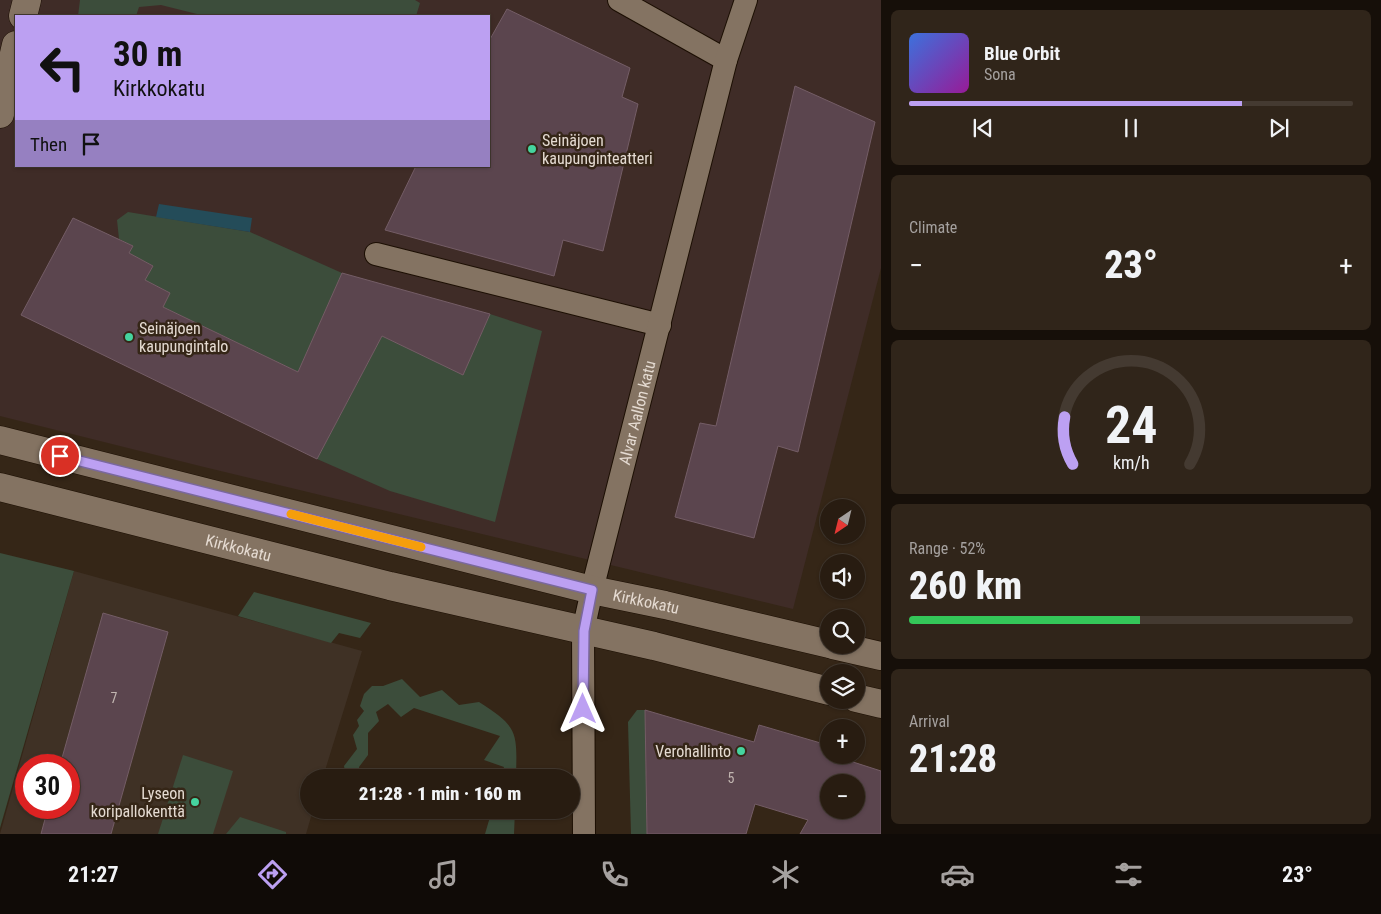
<!DOCTYPE html>
<html lang="en">
<head>
<meta charset="utf-8">
<style>
	:root { --surface:#281c11; --page:#30251a; --text:#f1f3f6; --muted:#a5a19f; --line:#443a31; --accent:#bca0f2 }
	body { margin:0; font-family:"Roboto Condensed",sans-serif; background:var(--page); color:var(--text); height:100vh; display:flex; flex-direction:column; font-size:19px; white-space:nowrap }
	* { box-sizing:border-box; margin:0 }
	p { font-size:16px; color:var(--muted) }
	.icon { flex:none; width:28px; height:28px; fill:none; stroke:currentColor; stroke-width:2; stroke-linecap:round; stroke-linejoin:round }
	.map { position:relative; flex:1; overflow:hidden }
	.drawer { display:flex; flex-direction:column; gap:10px; padding:10px; background:#160f09; width:500px }
	.drawer>* { flex:none }
	.top-card { position:absolute; left:15px; top:15px; width:475px; height:152px; border-radius:0px; box-shadow:0 1px 4px #0004,0 0 0 1px var(--line); background:#bca0f2; color:#111; overflow:hidden }
	.needle { width:32px; rotate:215deg }
	.fabs { position:absolute; left:820px; top:499px; display:grid; gap:10px }
	.fabs a { display:grid; place-items:center; width:45px; height:45px; border-radius:50%; background:var(--surface); box-shadow:0 1px 4px #0004,0 0 0 1px var(--line); font-size:25px }
	.speed { position:absolute; left:15px; top:754px; display:flex; gap:10px; font-size:25px; font-weight:700; text-align:center }
	.speed>* { display:grid; place-content:center; width:65px; height:65px; border-radius:50%; background:var(--surface); box-shadow:0 1px 4px #0004,0 0 0 1px var(--line); line-height:1 }
	.speed .limit { border:8px solid #d22; background:#fff; color:#111 }
	.pin { position:absolute; display:grid; place-items:center; width:42px; height:42px; color:#fff; margin:-21px; border:2px solid #fff; border-radius:50%; box-shadow:0 1px 5px #0007 }
	.me { position:absolute; width:55px; margin:-28px; rotate:0deg; stroke-linejoin:round; filter:drop-shadow(0 0 4px #0008) }
	.turn { display:flex; align-items:center; gap:18px; height:105px; padding:0 15px; font-size:22px }
	.turn .icon { width:65px; height:65px; stroke-width:2.5 }
	.turn b { display:block; font-size:35px; line-height:42px }
	.then { display:flex; align-items:center; height:48px; padding:0 15px; background:#0003; gap:10px; font-size:19px }
	.big { font-size:38px; font-weight:800; line-height:1.1 }
	.drawer .tile { flex:1; display:flex; flex-direction:column; justify-content:center; gap:8px; min-width:0; padding:0 18px; border-radius:8px; background:var(--page) }
	.drawer .dial { align-items:center; gap:0 }
	.dial svg { height:130px; overflow:visible; fill:none; stroke:var(--line); stroke-width:7; stroke-linecap:round; text-anchor:middle }
	.dial text { fill:var(--text); stroke:none }
	.song { display:flex; align-items:center; gap:15px }
	.cover { width:60px; height:60px; border-radius:8px; background:linear-gradient(135deg,hsl(220 70% 55%),hsl(300 70% 35%)) }
	.played { height:5px; border-radius:2px; background:linear-gradient(90deg,var(--accent) 75%,var(--line) 75%) }
	.keys { display:flex; justify-content:space-around; direction:ltr }
	.heat { display:flex; justify-content:space-between; align-items:center; font-size:28px; direction:ltr }
	.charge { height:8px; border-radius:4px; background:linear-gradient(90deg,#34c759 52%,var(--line) 0) }
	.trip { position:absolute; left:300px; top:769px; width:280px; height:50px; border-radius:25px; background:var(--surface); box-shadow:0 1px 4px #0004,0 0 0 1px var(--line); font-weight:800; line-height:50px; text-align:center }
	.tab-bar { display:flex; height:80px; justify-content:space-around; align-items:center; background:#100b07; color:var(--muted) }
	.tab-bar .icon { width:35px; height:35px }
	.tab-bar .active { color:var(--accent) }
	.tab-bar b { font-size:22px; color:var(--text) }
	main { display:flex; flex:1; min-height:0 }
	.map>svg:first-child { display:block }
	.commercial { fill:#3f2c27; fill-rule:evenodd }
	.education { fill:#3f3125; fill-rule:evenodd }
	.green { fill:#3c4d3b }
	.water { fill:#244c59 }
	.building { fill:#5b454e; stroke:#745d66; fill-rule:evenodd }
	.lines { fill:none; stroke-linecap:round; stroke-linejoin:round }
	.street-casing { stroke:#1c0f03; stroke-width:24 }
	.secondary-casing { stroke:#1c0f03; stroke-width:29 }
	.street { stroke:#847362; stroke-width:22 }
	.secondary { stroke:#847362; stroke-width:28 }
	.route-casing { stroke:#7a689d; stroke-width:12 }
	.route { stroke:#bca0f2; stroke-width:9 }
	.slow { stroke:#f59e0b; stroke-width:9 }
	.poi-dot { fill:#45d49f; stroke:#352617; stroke-width:2 }
	.labels { text-anchor:middle; dominant-baseline:central; stroke-width:5; stroke-linejoin:round; paint-order:stroke }
	.number-label { font-size:14px; fill:#c2b6b1 }
	.poi-label { font-size:16px; fill:#e5dbd2; stroke:#352617; text-anchor:start }
	.street-label { font-size:16px; fill:#e5dbd2; stroke:#352617 }
</style>
</head>
<body>
<main>
<div class="map">
<svg width="881" height="834" viewBox="0 0 881 834">
	<rect width="100%" height="100%" fill="#352617"/>
	<path class="commercial" d="M0,0h881v268l-88,341 -589,-142 -204,-51zM16,16h473v150h-473z"/>
	<path class="education" d="M74,571l288,80 -39,126 -14,1v32h4l-7,24h-306zM26,765h43v43h-43z"/>
	<g class="green">
		<path d="M80,0h335l5,3 -4,13h-211l-44,-11 -22,2 -3,9h-58z"/>
		<path d="M128,212l122,20 92,41 -44,99 -135,-65 7,-14 -25,-13 8,-14 -24,-13 4,-7 -14,-7 -2,-19z"/>
		<path d="M490,314l52,17 -47,191 -105,-31 -73,-32 65,-123 81,38z"/>
		<path d="M0,553l74,18 -74,257z"/>
		<path d="M254,592l117,31 -11,15 -21,-5 -8,10 -93,-27z"/>
		<path d="M402,679l18,18 22,-7 17,15 20,-3c40,25 38,31 37,75h-15l3,-10 -20,-7 16,-24 -86,-28 -13,9 -13,-13 -12,8 3,9 -11,12v22l-9,12 2,10h-15l-2,-11 13,-17 -4,-14 6,-9 -2,-6 7,-9 -4,-5 4,-12 8,-8h11z"/>
		<path d="M637,710h8l2,124h-16l-3,-112z"/>
		<path d="M183,755l50,16 -20,63h-55z"/>
		<path d="M492,810h23l-1,24h-29z"/>
		<path d="M240,817l46,15v2h-60z"/>
	</g>
	<path class="water" d="M159,204l93,14 -2,14 -94,-15z"/>
	<g class="building">
		<path d="M507,9l123,59 -8,29 16,7 -35,147 -40,-11 -9,36 -169,-46 31,-64h73v-125z"/>
		<path d="M795,86l80,36 -77,330 -20,-6 -24,92 -79,-21 25,-94 16,3z"/>
		<path d="M73,218l60,28 -4,7 24,13 -8,14 25,13 -7,14 135,65 44,-99 148,41 -27,61 -81,-39 -65,123 -296,-144z"/>
		<path d="M103,613l65,19 -57,202h-70l7,-26h21v-43h-9z"/>
		<path d="M645,710l109,32 5,-17 65,19 -2,8 59,19v63h-81l8,-14 -53,-16 -9,30h-99zM829,782h27v28h-27z"/>
	</g>
	<g class="lines">
		<defs>
			<g id="street">
				<path d="M619,0l107,60"/>
				<path d="M376,254l284,71"/>
				<path id="s1" d="M584,834l-1,-203 9,-41 134,-530 20,-60"/>
			</g>
			<g id="secondary">
				<path d="M23,16l4,-16"/>
				<path d="M0,114l16,-69"/>
				<path id="s2" d="M0,440l592,150 73,15 164,39"/>
				<path id="s3" d="M0,487l390,99 264,60 175,45"/>
				<path d="M833,645l48,11"/>
				<path d="M856,698l25,6"/>
			</g>
		</defs>
		<use href="#street" class="street-casing"/>
		<use href="#secondary" class="secondary-casing"/>
		<use href="#street" class="street"/>
		<use href="#secondary" class="secondary"/>
	</g>
	<g class="lines">
		<defs>
			<path id="route" d="M60,456l532,134 -8,41 -1,78"/>
		</defs>
		<use href="#route" class="route-casing"/>
		<use href="#route" class="route"/>
		<path class="slow" d="M291,514l130,33"/>
	</g>
	<g class="poi-dot">
		<circle cx="532" cy="149" r="5"/>
		<circle cx="129" cy="337" r="5"/>
		<circle cx="741" cy="751" r="5"/>
		<circle cx="195" cy="802" r="5"/>
	</g>
	<g class="labels">
		<g class="number-label">
			<text x="114" y="698">7</text>
			<text x="731" y="778">5</text>
		</g>
		<g class="poi-label">
			<text x="542" y="140">Seinäjoen<tspan x="542" dy="18">kaupunginteatteri</tspan></text>
			<text x="139" y="328">Seinäjoen<tspan x="139" dy="18">kaupungintalo</tspan></text>
			<text x="731" y="751" text-anchor="end">Verohallinto</text>
			<text x="185" y="793" text-anchor="end">Lyseon<tspan x="185" dy="18">koripallokenttä</tspan></text>
		</g>
		<g class="street-label">
			<text stroke="none"><textPath href="#s1" startOffset="428">Alvar Aallon katu</textPath></text>
			<text stroke="none"><textPath href="#s3" startOffset="246">Kirkkokatu</textPath></text>
			<text stroke="none"><textPath href="#s2" startOffset="666">Kirkkokatu</textPath></text>
		</g>
	</g>
</svg>
<div class="fabs">
<a><svg class="needle" viewBox="-14 -14 28 28"><path d="M0-13l5 13h-10z" fill="#e53935"/><path d="M0 13l5-13h-10z" fill="#a5a19f"/></svg></a>
<a><svg class="icon" aria-label="sound" viewBox="0 0 24 24"><path d="M4 9h4l5-4v14l-5-4H4zM17 9q2 3 0 6"/></svg></a>
<a><svg class="icon" aria-label="search" viewBox="0 0 24 24"><circle cx="10" cy="10" r="6"/><path d="M15 15l6 6"/></svg></a>
<a><svg class="icon" aria-label="layers" viewBox="0 0 24 24"><path d="M12 4l9 5-9 5-9-5zM3 14l9 5 9-5"/></svg></a>
<a>+</a>
<a>−</a>
</div>
<div class="speed"><div class="limit">30</div></div>
<div class="pin" style="left:60px;top:456px;background:#d93025"><svg class="icon" aria-label="arrive" viewBox="0 0 24 24"><path d="M6 21V4h12l-3 4 3 4H6"/></svg></div>
<svg class="me" style="left:583px;top:709px" viewBox="-20 -20 40 40"><path d="M0-17L14 15 0 8-14 15z" fill="#bca0f2" stroke="#fff" stroke-width="4"/></svg>
<div class="trip">21:28 · 1 min · 160 m</div>
<div class="top-card">
<div class="turn"><svg class="icon" aria-label="left" viewBox="0 0 24 24"><path d="M17 20v-9H6M10 6l-5 5 5 5"/></svg><div><b>30 m</b>Kirkkokatu</div></div>
<div class="then">Then<svg class="icon" aria-label="arrive" viewBox="0 0 24 24"><path d="M6 21V4h12l-3 4 3 4H6"/></svg></div>
</div>
</div>
<section class="drawer">
<div class="tile">
<div class="song"><i class="cover"></i><div><b>Blue Orbit</b><p>Sona</p></div></div>
<div class="played"></div>
<div class="keys"><svg class="icon" aria-label="previous" viewBox="0 0 24 24"><path d="M18 5L8 12l10 7zM5 5v14"/></svg><svg class="icon" aria-label="pause" viewBox="0 0 24 24"><path d="M8 5v14M16 5v14"/></svg><svg class="icon" aria-label="next" viewBox="0 0 24 24"><path d="M6 5l10 7-10 7zM19 5v14"/></svg></div>
</div>
<div class="tile"><p>Climate</p>
<div class="heat"><a>−</a><b class="big">23°</b><a>+</a></div>
</div>
<div class="tile dial"><svg viewBox="0 0 100 80">
<path d="M14 69A42 42 0 1 1 86 69"/>
<path d="M14 69A42 42 0 0 1 9 40" stroke="#bca0f2"/>
<text x="50" y="56" font-size="32" font-weight="700">24</text>
<text x="50" y="72" font-size="11">km/h</text>
</svg></div>
<div class="tile"><p>Range · 52%</p><b class="big">260 km</b><div class="charge"></div></div>
<div class="tile"><p>Arrival</p><b class="big">21:28</b></div>
</section>
</main>
<nav class="tab-bar">
<b>21:27</b>
<svg class="icon active" aria-label="directions" viewBox="0 0 24 24"><path d="M12 3l9 9-9 9-9-9zM9 14v-3h6M13 9l2 2-2 2"/></svg>
<svg class="icon" aria-label="music" viewBox="0 0 24 24"><path d="M9 18V5l10-2v13"/><circle cx="6" cy="18" r="3"/><circle cx="16" cy="16" r="3"/></svg>
<svg class="icon" aria-label="phone" viewBox="0 0 24 24"><path d="M5 4h4l2 5-3 2q2 4 5 5l2-3 5 2v4C11 20 4 13 5 4z"/></svg>
<svg class="icon" aria-label="climate" viewBox="0 0 24 24"><path d="M12 3v18M4 7l16 10M4 17L20 7"/></svg>
<svg class="icon" aria-label="car" viewBox="0 0 24 24"><path d="M5 17H2v-5l4-1 3-4h7l3 4 3 1v5h-3M9 17h6M6 11h13"/><circle cx="7" cy="17" r="2"/><circle cx="17" cy="17" r="2"/></svg>
<svg class="icon" aria-label="filters" viewBox="0 0 24 24"><path d="M4 7h16M4 17h16"/><circle cx="9" cy="7" r="2"/><circle cx="15" cy="17" r="2"/></svg>
<b>23°</b>
</nav>
</body>
</html>
